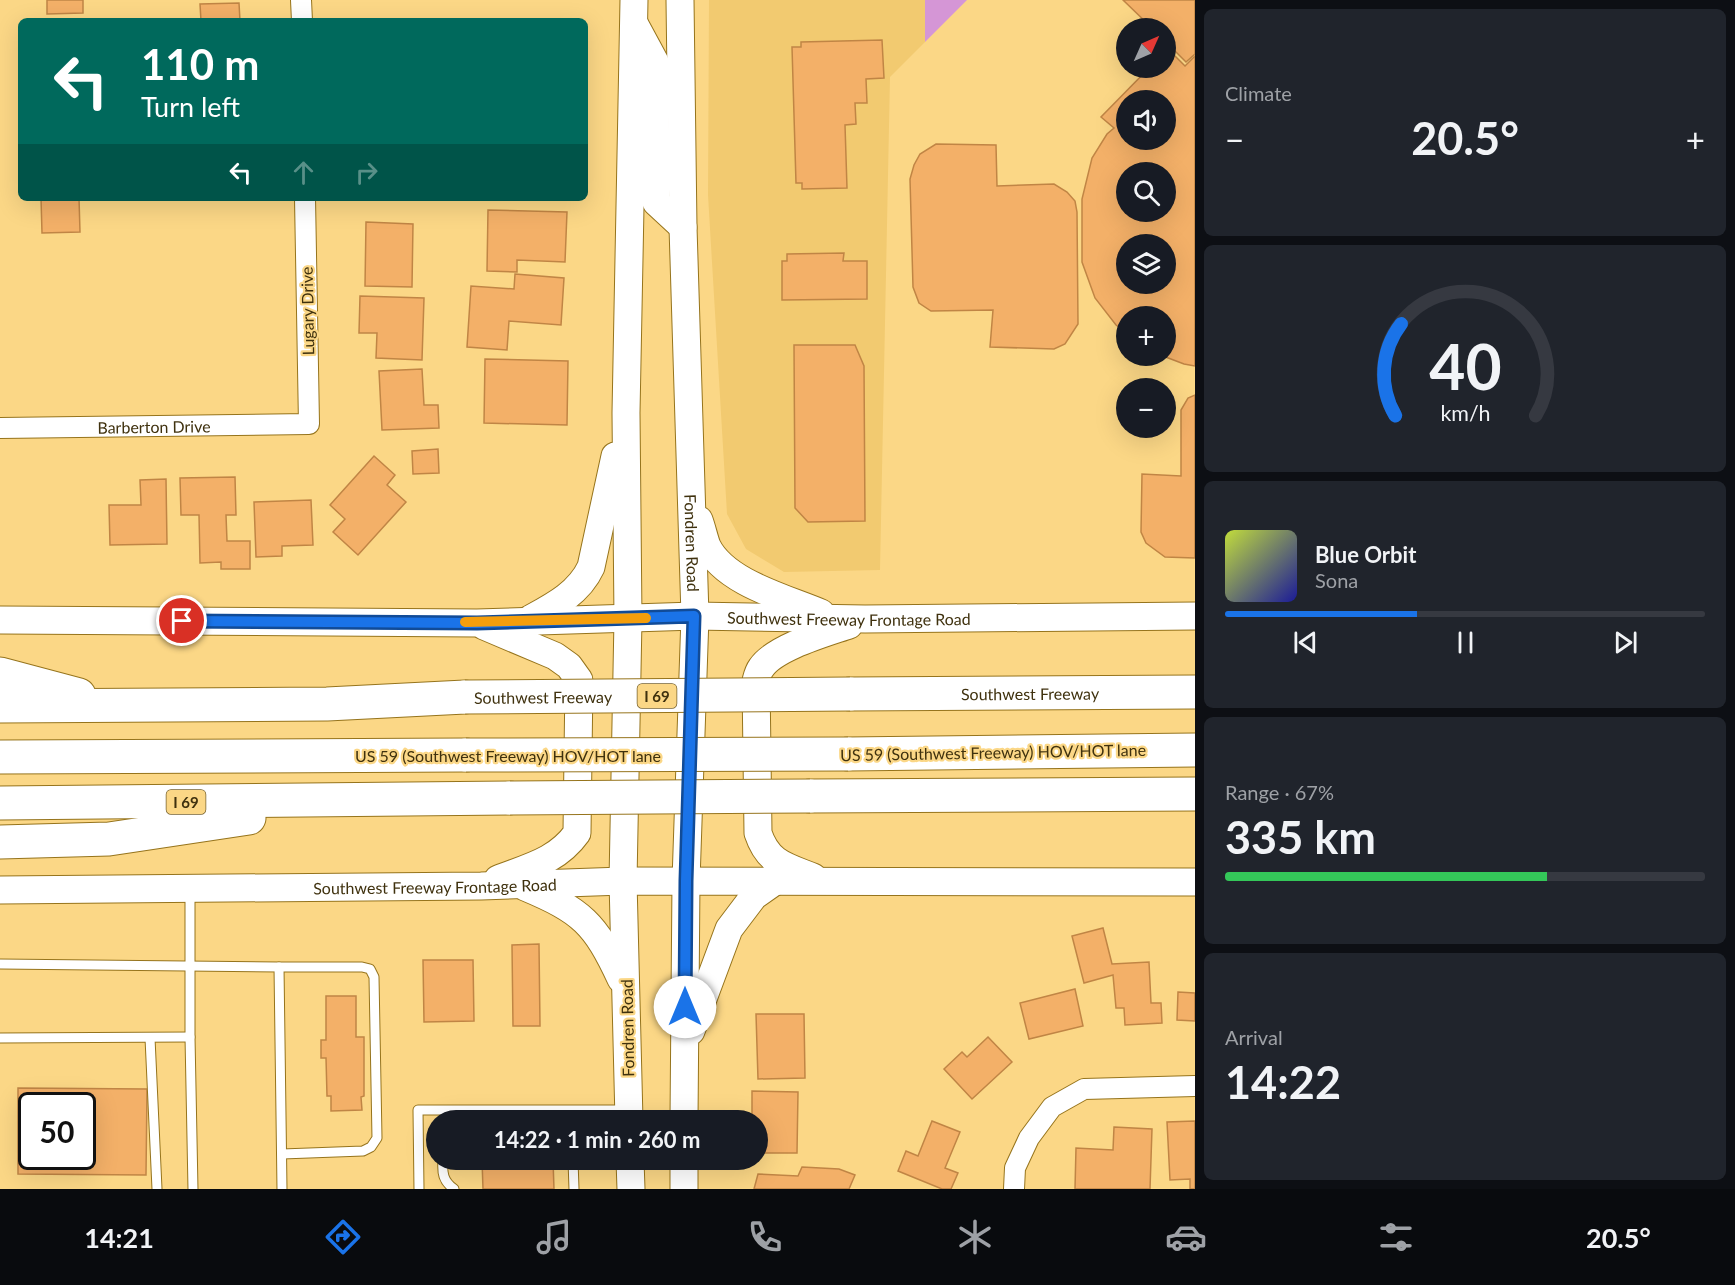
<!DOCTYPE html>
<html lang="en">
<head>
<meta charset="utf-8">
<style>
	:root { --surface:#171b24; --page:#20242c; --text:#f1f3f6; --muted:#9ea1a6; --line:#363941; --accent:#1a73e8 }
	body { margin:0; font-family:Lato,sans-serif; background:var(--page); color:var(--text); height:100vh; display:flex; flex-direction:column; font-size:22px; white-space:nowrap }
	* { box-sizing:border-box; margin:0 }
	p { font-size:20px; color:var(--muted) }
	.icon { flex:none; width:33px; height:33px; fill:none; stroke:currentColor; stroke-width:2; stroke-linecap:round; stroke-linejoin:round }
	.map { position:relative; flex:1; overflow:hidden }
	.sheet { display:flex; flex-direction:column; gap:9px; padding:9px; background:#0d0f14; width:540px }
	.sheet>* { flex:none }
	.top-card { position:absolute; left:18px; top:18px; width:570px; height:183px; border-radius:9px; box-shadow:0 6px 24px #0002; background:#00695c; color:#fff; overflow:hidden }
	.needle { width:39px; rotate:45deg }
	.controls { position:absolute; left:1116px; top:18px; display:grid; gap:12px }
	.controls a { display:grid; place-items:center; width:60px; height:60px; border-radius:50%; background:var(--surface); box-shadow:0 6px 24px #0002; font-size:30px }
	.speed { position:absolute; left:18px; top:1092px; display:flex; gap:12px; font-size:30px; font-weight:700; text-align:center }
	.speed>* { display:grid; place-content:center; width:78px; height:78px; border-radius:50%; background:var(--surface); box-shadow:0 6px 24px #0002; line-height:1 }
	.speed .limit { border:3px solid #111; border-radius:9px; background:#fff; color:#111 }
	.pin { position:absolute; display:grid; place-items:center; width:51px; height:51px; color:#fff; margin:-26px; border:3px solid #fff; border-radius:50%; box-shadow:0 2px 6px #0007 }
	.me { position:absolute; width:66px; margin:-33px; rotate:0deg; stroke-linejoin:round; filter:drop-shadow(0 0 4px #0008) }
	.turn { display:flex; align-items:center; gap:21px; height:126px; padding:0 24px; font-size:27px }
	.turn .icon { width:78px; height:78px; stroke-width:2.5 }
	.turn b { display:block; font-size:42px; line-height:51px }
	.lanes { display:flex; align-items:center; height:57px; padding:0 24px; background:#0003; justify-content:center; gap:30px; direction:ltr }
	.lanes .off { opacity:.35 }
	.big { font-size:45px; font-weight:700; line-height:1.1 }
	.sheet .widget { flex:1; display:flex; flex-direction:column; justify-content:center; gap:9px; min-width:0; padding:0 21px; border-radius:9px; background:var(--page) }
	.sheet .dial { align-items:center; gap:0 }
	.dial svg { height:156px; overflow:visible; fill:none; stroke:var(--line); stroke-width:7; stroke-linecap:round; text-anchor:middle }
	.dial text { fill:var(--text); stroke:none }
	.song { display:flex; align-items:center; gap:18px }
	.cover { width:72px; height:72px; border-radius:9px; background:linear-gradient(135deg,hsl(70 70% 55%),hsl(240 70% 35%)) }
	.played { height:6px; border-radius:3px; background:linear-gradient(90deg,var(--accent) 40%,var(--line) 40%) }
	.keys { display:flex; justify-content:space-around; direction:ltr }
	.heat { display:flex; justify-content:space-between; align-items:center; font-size:33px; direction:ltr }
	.charge { height:9px; border-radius:4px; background:linear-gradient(90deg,#34c759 67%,var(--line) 0) }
	.trip { position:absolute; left:426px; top:1110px; width:342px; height:60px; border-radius:30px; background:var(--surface); box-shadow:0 6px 24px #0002; font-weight:700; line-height:60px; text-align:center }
	.menu { display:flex; height:96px; justify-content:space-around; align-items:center; background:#090b0e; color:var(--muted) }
	.menu .icon { width:42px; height:42px }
	.menu .on { color:var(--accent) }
	.menu b { font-size:27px; color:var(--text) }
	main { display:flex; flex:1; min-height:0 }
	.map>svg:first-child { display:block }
	.built { fill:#f2ca70 }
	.green { fill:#d596d6 }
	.building { fill:#f3b068; stroke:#c08545; stroke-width:1.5; fill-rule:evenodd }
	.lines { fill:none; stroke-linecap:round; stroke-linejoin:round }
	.service-casing { stroke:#96741c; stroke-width:11 }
	.minor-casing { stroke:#96741c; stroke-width:22 }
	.secondary-casing { stroke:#96741c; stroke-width:29 }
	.motorway-casing { stroke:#96741c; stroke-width:35 }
	.service { stroke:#fff; stroke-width:9 }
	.minor { stroke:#fff; stroke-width:20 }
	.secondary { stroke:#fff; stroke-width:27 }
	.motorway { stroke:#fff; stroke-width:33 }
	.motorway-bridge-casing { stroke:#96741c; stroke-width:35; stroke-linecap:butt }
	.motorway-bridge { stroke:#fff; stroke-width:33 }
	.route-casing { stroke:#114b97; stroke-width:15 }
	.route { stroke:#1a73e8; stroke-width:10 }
	.slow { stroke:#f59e0b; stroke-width:10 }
	.labels { text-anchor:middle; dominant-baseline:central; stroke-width:4.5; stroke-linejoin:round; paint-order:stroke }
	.shield { fill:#fbd786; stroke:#776332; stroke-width:1.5 }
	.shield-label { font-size:15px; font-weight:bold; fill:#3f310e }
	.street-label { font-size:16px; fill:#3f310e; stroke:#fbd786 }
</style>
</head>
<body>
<main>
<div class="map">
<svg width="1195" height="1189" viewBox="0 0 1195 1189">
	<rect width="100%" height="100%" fill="#fbd786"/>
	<path class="built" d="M709,0h216v42l-35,35 -10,493 -96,2 -38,-23 -19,-35 -19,-319z"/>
	<path class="green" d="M925,0h42l-42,42z"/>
	<g class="building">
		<path d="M47,0h36v13l-36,1z"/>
		<path d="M1123,0h72v54l-9,8 -20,-20v-14h-14z"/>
		<path d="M239,3l1,18h-39l-1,-17z"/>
		<path d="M882,40l2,38 -18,1 1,24h-12l1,21 -11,1 2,63 -45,1v-6h-6l-4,-136h9v-5z"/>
		<path d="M1167,48l18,18 10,-10v310l-11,-2 -21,-8h3v-40h-40v16l-10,-7 -21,-27 -13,-36v-63l10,-41 15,-24 7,-6 -13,-11 48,-49h17v-18zM1126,100h40v40h-40zM1126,172h40v40h-40zM1126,244h40v40h-40z"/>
		<path d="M936,144l60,1 1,41 57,-2 13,8 8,9 2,11 1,112 -13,20 -11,5 -64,-2 3,-37 -62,1 -12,-8 -6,-16 -3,-108 4,-14 6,-11z"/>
		<path d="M41,198h38l1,34 -38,1z"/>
		<path d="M488,210l79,2 -2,50 -48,-2v12l-30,-1z"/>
		<path d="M366,222l47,2 -1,63 -47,-1z"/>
		<path d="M844,253l-1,8h24v38l-85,1v-39h5v-7z"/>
		<path d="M515,274l49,4 -3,47 -52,-4 -2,29 -40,-3 4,-61 43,3z"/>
		<path d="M360,296l64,2 -2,62 -46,-2 1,-25h-18z"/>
		<path d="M794,345h61l9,21 1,155 -57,1 -13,-14z"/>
		<path d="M485,359l83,2 -1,64 -83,-2z"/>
		<path d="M422,369l2,36h14l1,23 -57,2 -3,-59z"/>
		<path d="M1195,395v163l-30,-1 -19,-14 -5,-11 1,-58 39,2v-66l7,-12z"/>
		<path d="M438,449l1,24 -26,1 -1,-23z"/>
		<path d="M374,456l21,19 -8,10 19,17 -48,53 -25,-23 12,-13 -15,-14z"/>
		<path d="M235,477l1,38h-10l1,26h23v28h-29v-7l-21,1 -1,-48h-18l-1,-37z"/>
		<path d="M166,479l1,65 -57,1 -1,-40h32l-1,-25z"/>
		<path d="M311,500l2,45 -31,1v10l-26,1 -2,-55z"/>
		<path d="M1103,928l9,36 37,-2 2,41h10l1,20 -37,2 -1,-17h-8l-3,-33 -29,8 -12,-47z"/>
		<path d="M539,944l1,82h-27l-1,-81z"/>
		<path d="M423,960h50l1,61 -50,1z"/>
		<path d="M1075,989l8,37 -54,13 -9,-36z"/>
		<path d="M1178,992l17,1v28l-18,-1z"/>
		<path d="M326,996h30v41h8v59l-3,1 1,13 -31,1v-15h-4l-1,-38h-5v-18h5z"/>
		<path d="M756,1014h48l1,64 -47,1z"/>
		<path d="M988,1037l24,25 -40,37 -28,-30 18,-17 5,5z"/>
		<path d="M18,1088l129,1 -1,86 -128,-1zM32,1106h50v50h-50z"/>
		<path d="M752,1091l46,1 -1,61h-39v-33h-6z"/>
		<path d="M932,1121l28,11 -15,36 13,5 -7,16h-9l-44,-18 8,-20 12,5z"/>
		<path d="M1195,1121v68h-5v-10l-20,1 -3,-58z"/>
		<path d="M1114,1127l38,2 -2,60h-75l1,-41 37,2z"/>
		<path d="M482,1160h71l1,29h-71z"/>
		<path d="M802,1167l37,2 16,6 -6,14h-95l4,-15 40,2z"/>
	</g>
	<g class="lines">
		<defs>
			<g id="service">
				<path d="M190,892v145l3,152"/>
				<path d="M0,964l279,3 3,222"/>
				<path d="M279,967h83l8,2 4,8 3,161 -6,9 -8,4 -81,3"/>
				<path d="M0,1038l190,-1"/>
				<path d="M150,1038l7,151"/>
				<path d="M443,1160c-1,13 0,21 11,29"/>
				<path d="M573,1160l1,29"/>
				<path d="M419,1189l-1,-79h207"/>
			</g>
			<g id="minor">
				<path d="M301,0l1,21"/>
				<path id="s1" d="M0,428l309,-4 -4,-226"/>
				<path d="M1014,1189l1,-21 14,-30 23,-31 32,-18 111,-3"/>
			</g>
			<g id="secondary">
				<path id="s2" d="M680,0l3,227 12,389 -9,265 -2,239"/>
				<path d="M635,25l20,37 1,140 27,25"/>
				<path d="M699,520c3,8 5,18 8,26 18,37 79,52 114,67"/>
				<path d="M530,619c24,-13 49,-26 61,-52l24,-111"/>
				<path id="s3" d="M0,620l477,3 218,-7 170,3 330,-3"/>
				<path d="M484,626l71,30 14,10 10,14 -2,153c-20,28 -48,34 -79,46"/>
				<path d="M813,877c-28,-11 -45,-14 -55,-44l-2,-152c1,-4 2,-9 5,-13 14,-21 65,-35 88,-43"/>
				<path d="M525,887c57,24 70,36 96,92"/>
				<path id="s4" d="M0,890l481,-4 142,-5 572,1"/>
				<path d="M691,1031l38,-102 25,-33 20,-14"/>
				<path d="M629,1120l-6,-239 5,-262 -2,-206 8,-413"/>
				<path d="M630,1160l1,29"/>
				<path d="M684,1189v-29"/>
			</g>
			<g id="motorway">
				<path d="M0,674l79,21"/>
				<path id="s5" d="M850,694l345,-2"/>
				<path d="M0,706l327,-2 138,-7"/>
				<path d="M848,754l347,-4"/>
				<path d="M0,757l466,-2"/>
				<path d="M810,796l385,-2"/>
				<path d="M0,803l510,-5"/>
				<path d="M0,842l109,-3 140,-21"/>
			</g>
		</defs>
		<use href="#service" class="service-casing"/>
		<use href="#minor" class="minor-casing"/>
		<use href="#secondary" class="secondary-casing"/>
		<use href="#motorway" class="motorway-casing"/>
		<use href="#service" class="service"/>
		<use href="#minor" class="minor"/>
		<use href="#secondary" class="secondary"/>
		<use href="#motorway" class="motorway"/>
		<defs>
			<g id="motorway-bridge">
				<path id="s6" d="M465,697l385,-3"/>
				<path d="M466,755l382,-1"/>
				<path d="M510,798l300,-2"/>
			</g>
		</defs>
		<use href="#motorway-bridge" class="motorway-bridge-casing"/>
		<use href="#motorway-bridge" class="motorway-bridge"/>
	</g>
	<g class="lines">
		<defs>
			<path id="route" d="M182,621l295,2 217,-7 -8,265 -1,126"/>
		</defs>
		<use href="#route" class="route-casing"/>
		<use href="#route" class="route"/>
		<path class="slow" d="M465,622l181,-4"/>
	</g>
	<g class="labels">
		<g class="shield">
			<rect x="637.5" y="684" width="39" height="24" rx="4.5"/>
			<rect x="166.5" y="790" width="39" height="24" rx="4.5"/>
		</g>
		<g class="shield-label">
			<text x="657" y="696">I 69</text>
			<text x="186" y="802">I 69</text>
		</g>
		<g class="street-label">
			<text transform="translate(307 311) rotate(-91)">Lugary Drive</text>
			<text stroke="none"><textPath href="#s1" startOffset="154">Barberton Drive</textPath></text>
			<text stroke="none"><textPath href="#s2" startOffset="543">Fondren Road</textPath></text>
			<text stroke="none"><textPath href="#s3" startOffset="849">Southwest Freeway Frontage Road</textPath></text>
			<text stroke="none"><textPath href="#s5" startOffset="180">Southwest Freeway</textPath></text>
			<text stroke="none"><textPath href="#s6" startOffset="78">Southwest Freeway</textPath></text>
			<text transform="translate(993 752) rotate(-1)">US 59 (Southwest Freeway) HOV/HOT lane</text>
			<text x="508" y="755">US 59 (Southwest Freeway) HOV/HOT lane</text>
			<text stroke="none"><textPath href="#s4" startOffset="435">Southwest Freeway Frontage Road</textPath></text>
			<text transform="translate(627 1028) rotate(-91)">Fondren Road</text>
		</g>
	</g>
</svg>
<div class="controls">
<a><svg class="needle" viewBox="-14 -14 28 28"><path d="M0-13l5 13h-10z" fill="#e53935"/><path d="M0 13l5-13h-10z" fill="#9ea1a6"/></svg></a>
<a><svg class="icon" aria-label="sound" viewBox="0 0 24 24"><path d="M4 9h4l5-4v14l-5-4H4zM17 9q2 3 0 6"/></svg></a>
<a><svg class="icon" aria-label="search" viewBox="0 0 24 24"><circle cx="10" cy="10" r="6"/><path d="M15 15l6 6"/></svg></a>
<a><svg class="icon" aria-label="layers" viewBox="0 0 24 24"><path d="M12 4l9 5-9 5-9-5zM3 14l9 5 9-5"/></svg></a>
<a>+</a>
<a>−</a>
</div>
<div class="speed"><div class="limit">50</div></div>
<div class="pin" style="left:182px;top:621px;background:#d93025"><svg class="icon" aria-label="arrive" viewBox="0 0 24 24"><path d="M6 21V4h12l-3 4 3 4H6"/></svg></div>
<svg class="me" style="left:685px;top:1007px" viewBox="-20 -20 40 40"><circle r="19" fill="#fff"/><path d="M0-13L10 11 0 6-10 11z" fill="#1a73e8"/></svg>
<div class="trip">14:22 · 1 min · 260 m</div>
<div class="top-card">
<div class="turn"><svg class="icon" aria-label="left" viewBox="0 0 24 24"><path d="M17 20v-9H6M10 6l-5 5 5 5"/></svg><div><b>110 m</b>Turn left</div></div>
<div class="lanes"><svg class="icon" aria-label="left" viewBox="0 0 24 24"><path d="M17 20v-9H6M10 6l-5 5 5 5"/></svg><svg class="icon off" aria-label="ahead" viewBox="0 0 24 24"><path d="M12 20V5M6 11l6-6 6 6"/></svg><svg class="icon off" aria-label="right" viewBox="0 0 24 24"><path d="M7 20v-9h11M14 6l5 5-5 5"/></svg></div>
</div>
</div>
<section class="sheet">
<div class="widget"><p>Climate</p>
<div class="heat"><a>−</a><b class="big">20.5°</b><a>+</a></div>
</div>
<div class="widget dial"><svg viewBox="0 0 100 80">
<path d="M14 69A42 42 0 1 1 86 69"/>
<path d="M14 69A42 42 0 0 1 17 22" stroke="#1a73e8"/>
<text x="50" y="56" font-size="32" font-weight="700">40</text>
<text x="50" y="72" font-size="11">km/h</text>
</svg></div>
<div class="widget">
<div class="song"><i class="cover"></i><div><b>Blue Orbit</b><p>Sona</p></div></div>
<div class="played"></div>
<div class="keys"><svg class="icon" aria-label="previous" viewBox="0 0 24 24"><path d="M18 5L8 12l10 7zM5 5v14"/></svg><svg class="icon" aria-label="pause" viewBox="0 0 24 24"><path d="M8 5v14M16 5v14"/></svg><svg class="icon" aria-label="next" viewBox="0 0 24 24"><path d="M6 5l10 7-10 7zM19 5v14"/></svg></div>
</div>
<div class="widget"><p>Range · 67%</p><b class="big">335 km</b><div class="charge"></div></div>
<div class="widget"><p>Arrival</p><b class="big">14:22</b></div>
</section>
</main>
<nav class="menu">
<b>14:21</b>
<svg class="icon on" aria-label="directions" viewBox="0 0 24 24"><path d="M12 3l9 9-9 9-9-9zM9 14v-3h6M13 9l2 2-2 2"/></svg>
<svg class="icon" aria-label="music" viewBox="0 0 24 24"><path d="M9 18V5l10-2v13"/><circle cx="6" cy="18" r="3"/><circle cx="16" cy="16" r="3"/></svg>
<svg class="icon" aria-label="phone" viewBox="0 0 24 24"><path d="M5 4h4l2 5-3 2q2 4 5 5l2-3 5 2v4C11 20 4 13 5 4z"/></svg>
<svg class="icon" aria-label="climate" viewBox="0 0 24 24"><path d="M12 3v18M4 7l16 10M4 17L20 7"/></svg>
<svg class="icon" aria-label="car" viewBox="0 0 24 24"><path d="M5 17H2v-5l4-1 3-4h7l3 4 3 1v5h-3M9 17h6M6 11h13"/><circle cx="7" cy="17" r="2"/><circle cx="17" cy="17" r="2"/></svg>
<svg class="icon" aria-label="filters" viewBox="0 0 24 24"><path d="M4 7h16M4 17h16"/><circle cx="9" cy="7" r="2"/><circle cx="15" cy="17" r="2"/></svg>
<b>20.5°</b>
</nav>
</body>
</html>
